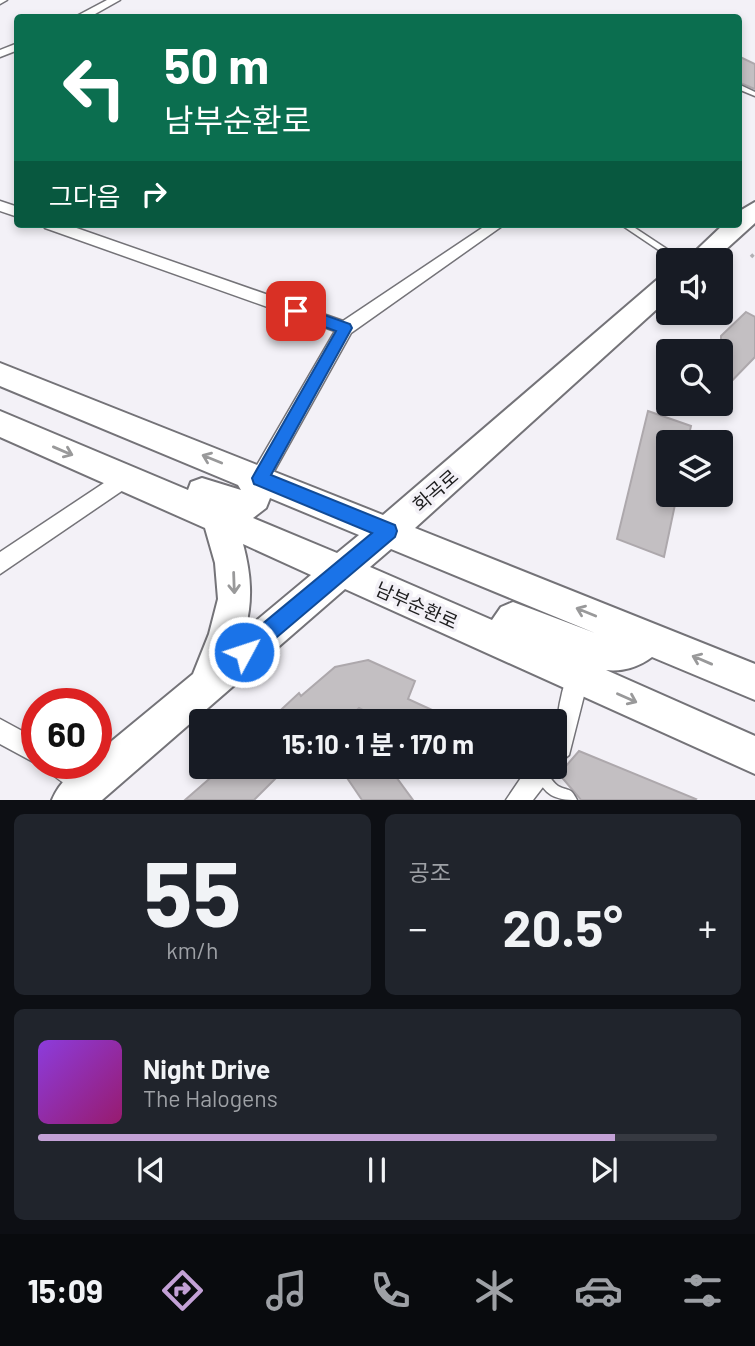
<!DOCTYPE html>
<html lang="ko">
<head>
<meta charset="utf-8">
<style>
	:root { --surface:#171b24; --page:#20242c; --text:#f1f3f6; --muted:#9ea1a6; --line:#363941; --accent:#c3a1d6 }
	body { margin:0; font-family:Barlow,"Noto Sans KR",sans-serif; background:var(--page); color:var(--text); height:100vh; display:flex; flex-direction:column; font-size:26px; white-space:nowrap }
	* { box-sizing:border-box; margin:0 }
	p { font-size:23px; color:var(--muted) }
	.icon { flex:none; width:38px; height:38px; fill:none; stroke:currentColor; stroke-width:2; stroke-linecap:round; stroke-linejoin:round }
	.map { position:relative; height:800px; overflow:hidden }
	.panel { display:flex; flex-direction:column; gap:14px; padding:14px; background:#0d0f14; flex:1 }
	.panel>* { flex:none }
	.hud { position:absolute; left:14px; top:14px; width:728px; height:214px; border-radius:7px; box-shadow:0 4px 10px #0003; background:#0b6e4f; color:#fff; overflow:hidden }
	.tools { position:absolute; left:656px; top:248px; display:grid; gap:14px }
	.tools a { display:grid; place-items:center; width:77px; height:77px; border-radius:7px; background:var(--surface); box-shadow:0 4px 10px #0003; font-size:35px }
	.speed { position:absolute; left:21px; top:688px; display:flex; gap:14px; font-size:35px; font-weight:700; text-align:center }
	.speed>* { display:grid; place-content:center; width:91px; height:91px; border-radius:50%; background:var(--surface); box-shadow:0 4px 10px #0003; line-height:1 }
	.speed .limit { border:10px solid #d22; background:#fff; color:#111 }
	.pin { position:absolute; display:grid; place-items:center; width:60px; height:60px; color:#fff; margin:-30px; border-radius:14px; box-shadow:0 4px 10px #0006 }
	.me { position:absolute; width:77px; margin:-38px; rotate:50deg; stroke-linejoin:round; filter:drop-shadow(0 0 5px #0008) }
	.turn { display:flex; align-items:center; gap:24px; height:147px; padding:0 35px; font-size:32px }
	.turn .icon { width:91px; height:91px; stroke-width:2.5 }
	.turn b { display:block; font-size:49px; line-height:60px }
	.then { display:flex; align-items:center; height:66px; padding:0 35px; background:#0003; gap:14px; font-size:26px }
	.big { font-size:52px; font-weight:700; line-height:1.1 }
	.panel .widget { flex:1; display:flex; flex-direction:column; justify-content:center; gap:10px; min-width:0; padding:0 24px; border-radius:10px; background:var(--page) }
	.panel .dial { align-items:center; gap:0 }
	.dial b { font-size:91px; line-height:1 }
	.song { display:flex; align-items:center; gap:21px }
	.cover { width:84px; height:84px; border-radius:10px; background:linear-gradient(135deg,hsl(270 70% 55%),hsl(320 70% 35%)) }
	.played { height:7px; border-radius:4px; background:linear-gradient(90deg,var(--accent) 85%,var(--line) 85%) }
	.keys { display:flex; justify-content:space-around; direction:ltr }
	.heat { display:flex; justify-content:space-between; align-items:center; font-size:38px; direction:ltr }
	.panel .tiles { flex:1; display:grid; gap:14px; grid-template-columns:1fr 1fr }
	.widget:last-child { grid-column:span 2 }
	.trip { position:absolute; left:189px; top:709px; width:378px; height:70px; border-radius:7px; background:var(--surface); box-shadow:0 4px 10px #0003; font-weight:700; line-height:70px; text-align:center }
	.tab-bar { display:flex; height:112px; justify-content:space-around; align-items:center; background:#090b0e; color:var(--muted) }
	.tab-bar .icon { width:49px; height:49px }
	.tab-bar .selected { color:var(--accent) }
	.tab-bar b { font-size:32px; color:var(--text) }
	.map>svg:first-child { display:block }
	.building { fill:#c3bfc2; stroke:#ada8ac; stroke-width:2 }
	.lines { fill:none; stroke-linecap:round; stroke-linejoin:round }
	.lane-casing { stroke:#747378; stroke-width:3 }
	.street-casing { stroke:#747378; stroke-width:3 }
	.primary-casing { stroke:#747378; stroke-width:4 }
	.path { stroke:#b1b0b4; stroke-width:3.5; stroke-dasharray:3.5 4.5; stroke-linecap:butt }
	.lane { fill:#fff; fill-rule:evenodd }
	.street { fill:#fff; fill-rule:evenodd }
	.primary { fill:#fff; fill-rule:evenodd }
	.oneway { stroke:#99999a }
	.route { fill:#1a73e8; stroke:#114b97; stroke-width:2 }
	.labels { text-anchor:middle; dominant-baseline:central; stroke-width:7; stroke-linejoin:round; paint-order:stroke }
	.street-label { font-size:19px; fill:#1d1d1e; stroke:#f3f1f7 }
</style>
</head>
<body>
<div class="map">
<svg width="755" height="800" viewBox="0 0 755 800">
	<rect width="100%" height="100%" fill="#f3f1f7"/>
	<g class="building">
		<path d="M738,56l17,8v25l-17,-7z"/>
		<path d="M746,312l9,5v40l-34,35v-56z"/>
		<path d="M648,411l43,15 -4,17h-19v52h9l-13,62 -47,-18z"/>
		<path d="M368,660l47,21 -7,18 48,22h-72l-25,-13 -14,13h-76l30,-28 2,3 34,-29z"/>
		<path d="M579,751l117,48 -1,1h-114l-22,-26z"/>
		<path d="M212,766h76l-34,34h-69l31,-27z"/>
		<path d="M339,766h49l25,34h-51z"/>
	</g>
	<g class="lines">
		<defs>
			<g id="lane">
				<path d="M738,84l17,8v4l-17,-7z"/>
				<path d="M620,224h9l56,37h-10z"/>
				<path d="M541,768c7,4 10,13 17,18 11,6 12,0 19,14 -23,0 -32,-5 -42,-26l2,-4z"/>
			</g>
			<g id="street">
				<path d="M0,0h7l-7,4z"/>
				<path d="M107,0h13l-32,18h-15z"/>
				<path d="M18,43v7l-18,7v-7z"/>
				<path d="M0,201l18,6v10l-18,-6z"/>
				<path d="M43,224h22l278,97 145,-97h17l-154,109 -84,151 -7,3 -7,-3 -2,-6 2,-6 82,-141 -290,-103z"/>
				<path d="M125,469l7,3 2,6 -2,6 -132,90v-22z"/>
				<path d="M578,665l8,3 3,8 -20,79 -12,10 -4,9 -20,26h-27l23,-34h26c0,-33 2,-66 15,-98z"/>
				<path d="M0,719l37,20v24h2l-2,1 -37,-20z"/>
				<path d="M44,763c22,0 50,-3 60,21l-3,9 -9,3c-16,-6 -41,-17 -48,-33z"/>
			</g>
			<g id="primary">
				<path d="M755,202v21l-42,38h-28l39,-37h14v-12z"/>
				<path d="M668,276v23l-253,229 340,136v36l-103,-43c-13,10 -30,15 -46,13l149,66v38l-410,-185 -243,211h-50c7,-17 25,-37 44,-37v-9l97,-80 16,-40 9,-35 -3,-36 -10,-35 -205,-91v-26l188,79 3,-8 11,-4 39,12 -3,-5 -238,-99v-23l383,152 276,-237zM270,498l89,37 -22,18 -84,-35 13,-10zM243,544l68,31 -66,55c8,-30 6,-56 -2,-86zM391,549l204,84 -82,-31 -12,5 -9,13 -122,-53z"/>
			</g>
		</defs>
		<use href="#lane" class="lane-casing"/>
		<use href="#street" class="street-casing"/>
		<use href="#primary" class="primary-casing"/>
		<path class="path" d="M751,257l4,-4"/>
		<use href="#lane" class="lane"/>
		<use href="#street" class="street"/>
		<use href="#primary" class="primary"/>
	</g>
	<defs><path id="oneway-shaft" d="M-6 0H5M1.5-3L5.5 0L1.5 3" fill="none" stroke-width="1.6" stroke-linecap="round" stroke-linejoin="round" transform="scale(1.75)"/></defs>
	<g class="oneway">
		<use href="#oneway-shaft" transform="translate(63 451) rotate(23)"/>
		<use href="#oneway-shaft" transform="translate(212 459) rotate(-158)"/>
		<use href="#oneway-shaft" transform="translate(234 583) rotate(88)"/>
		<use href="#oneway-shaft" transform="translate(586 612) rotate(-158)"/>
		<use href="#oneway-shaft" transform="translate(702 660) rotate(-157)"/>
		<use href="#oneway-shaft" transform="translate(627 698) rotate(24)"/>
	</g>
	<path class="route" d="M296,305l54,19 2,4 -81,147 124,50 2,6 -2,6 -144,122 -7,3 -7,-3 -3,-7 3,-7 135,-112 -118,-49 -2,-6 84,-147 -45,-16 -2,-4 2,-4z"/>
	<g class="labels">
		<g class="street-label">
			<text transform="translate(435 490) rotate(-41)">화곡로</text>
			<text transform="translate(417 605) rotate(24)">남부순환로</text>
		</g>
	</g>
</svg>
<div class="tools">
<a><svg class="icon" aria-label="sound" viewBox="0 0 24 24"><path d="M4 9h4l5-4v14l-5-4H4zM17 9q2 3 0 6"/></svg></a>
<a><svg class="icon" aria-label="search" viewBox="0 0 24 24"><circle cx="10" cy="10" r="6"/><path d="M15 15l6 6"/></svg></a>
<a><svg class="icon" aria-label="layers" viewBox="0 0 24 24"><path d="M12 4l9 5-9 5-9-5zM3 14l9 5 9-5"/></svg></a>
</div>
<div class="speed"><div class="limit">60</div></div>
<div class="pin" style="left:296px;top:311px;background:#d93025"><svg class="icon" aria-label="arrive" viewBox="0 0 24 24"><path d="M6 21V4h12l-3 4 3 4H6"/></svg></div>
<svg class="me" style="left:244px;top:652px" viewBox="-20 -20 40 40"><circle r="17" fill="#1a73e8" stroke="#fff" stroke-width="3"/><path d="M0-11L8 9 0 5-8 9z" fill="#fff"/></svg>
<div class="trip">15:10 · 1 분 · 170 m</div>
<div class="hud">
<div class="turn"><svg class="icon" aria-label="left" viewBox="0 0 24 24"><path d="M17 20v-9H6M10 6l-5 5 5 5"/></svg><div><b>50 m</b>남부순환로</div></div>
<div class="then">그다음<svg class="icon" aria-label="right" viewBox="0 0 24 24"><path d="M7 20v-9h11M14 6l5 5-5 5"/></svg></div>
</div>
</div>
<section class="panel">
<div class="tiles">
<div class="widget dial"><b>55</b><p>km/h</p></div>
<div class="widget"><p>공조</p>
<div class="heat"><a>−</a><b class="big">20.5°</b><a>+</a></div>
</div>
<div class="widget">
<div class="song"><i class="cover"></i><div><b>Night Drive</b><p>The Halogens</p></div></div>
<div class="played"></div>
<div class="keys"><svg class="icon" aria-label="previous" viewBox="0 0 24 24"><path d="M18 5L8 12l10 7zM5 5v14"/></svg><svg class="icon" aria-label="pause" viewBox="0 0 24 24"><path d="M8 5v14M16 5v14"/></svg><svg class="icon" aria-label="next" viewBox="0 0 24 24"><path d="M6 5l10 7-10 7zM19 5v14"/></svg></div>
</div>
</div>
</section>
<nav class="tab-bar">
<b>15:09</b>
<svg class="icon selected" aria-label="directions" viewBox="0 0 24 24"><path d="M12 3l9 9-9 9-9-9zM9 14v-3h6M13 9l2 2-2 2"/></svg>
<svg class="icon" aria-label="music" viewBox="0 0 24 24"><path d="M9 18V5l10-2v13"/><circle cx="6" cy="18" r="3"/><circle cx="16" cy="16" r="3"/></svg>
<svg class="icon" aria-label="phone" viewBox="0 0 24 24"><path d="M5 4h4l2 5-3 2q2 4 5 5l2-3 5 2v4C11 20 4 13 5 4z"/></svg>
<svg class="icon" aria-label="climate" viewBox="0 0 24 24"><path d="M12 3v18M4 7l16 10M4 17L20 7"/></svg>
<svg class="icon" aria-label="car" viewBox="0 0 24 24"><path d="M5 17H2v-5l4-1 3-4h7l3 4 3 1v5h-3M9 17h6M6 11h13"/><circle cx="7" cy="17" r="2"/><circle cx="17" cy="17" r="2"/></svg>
<svg class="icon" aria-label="filters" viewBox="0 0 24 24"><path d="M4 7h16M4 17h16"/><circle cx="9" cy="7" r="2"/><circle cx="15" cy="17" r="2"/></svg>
</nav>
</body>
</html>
